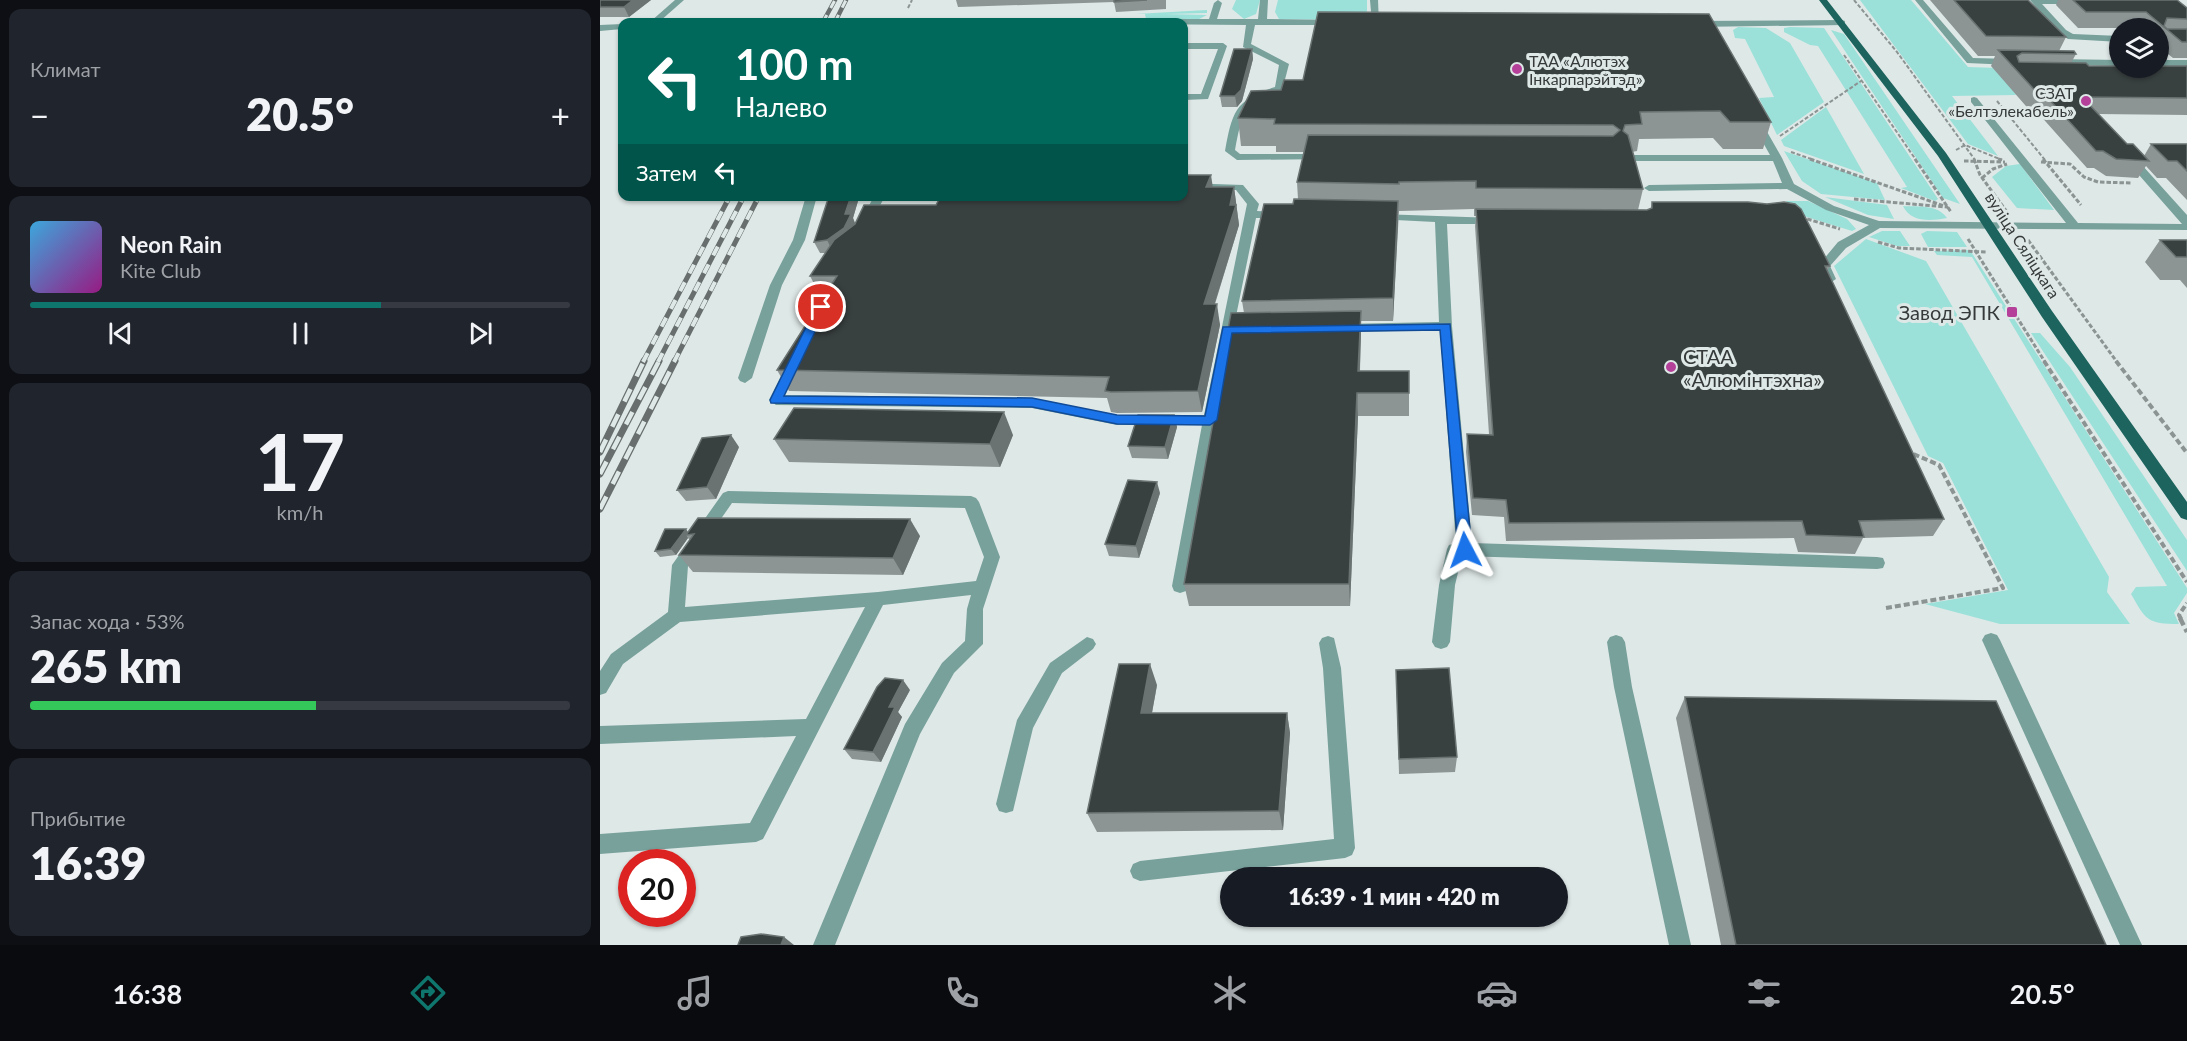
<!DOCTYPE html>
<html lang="ru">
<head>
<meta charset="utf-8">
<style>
	:root { --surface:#171b24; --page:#20242c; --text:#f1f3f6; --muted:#9ea1a6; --line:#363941; --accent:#0f766e }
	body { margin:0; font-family:Lato,sans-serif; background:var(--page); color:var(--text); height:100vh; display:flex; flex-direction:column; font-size:22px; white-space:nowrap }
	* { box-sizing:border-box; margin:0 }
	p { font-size:20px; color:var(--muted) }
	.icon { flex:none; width:33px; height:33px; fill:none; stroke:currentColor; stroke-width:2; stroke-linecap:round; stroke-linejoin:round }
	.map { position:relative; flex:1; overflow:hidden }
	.drawer { display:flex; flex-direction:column; gap:9px; padding:9px; background:#0d0f14; width:600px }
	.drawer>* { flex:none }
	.hud { position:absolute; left:18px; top:18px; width:570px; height:183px; border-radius:12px; box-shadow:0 2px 4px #0004; background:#00695c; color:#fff; overflow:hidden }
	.controls { position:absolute; left:1509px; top:18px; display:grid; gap:12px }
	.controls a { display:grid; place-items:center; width:60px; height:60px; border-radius:50%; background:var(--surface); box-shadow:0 2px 4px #0004; font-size:30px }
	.speed { position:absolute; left:18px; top:849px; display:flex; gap:12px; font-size:30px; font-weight:700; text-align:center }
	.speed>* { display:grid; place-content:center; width:78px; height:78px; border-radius:50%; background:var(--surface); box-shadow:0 2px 4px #0004; line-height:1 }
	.speed .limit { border:9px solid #d22; background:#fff; color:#111 }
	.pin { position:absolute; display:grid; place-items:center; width:51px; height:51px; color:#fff; margin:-26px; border:3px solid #fff; border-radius:50%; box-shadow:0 2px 6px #0007 }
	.me { position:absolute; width:66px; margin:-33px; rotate:356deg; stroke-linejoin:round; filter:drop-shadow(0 0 4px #0008) }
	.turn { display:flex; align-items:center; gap:21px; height:126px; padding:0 18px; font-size:27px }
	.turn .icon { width:78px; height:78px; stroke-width:2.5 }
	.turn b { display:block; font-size:42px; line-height:51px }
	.then { display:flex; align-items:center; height:57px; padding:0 18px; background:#0003; gap:12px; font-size:22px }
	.big { font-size:45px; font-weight:800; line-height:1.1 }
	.drawer .card { flex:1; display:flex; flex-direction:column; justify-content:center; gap:9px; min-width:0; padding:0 21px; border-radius:12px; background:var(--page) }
	.drawer .dial { align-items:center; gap:0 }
	.dial b { font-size:78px; line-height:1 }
	.song { display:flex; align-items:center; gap:18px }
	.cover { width:72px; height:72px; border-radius:9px; background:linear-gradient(135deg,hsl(200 70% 55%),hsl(310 70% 35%)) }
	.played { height:6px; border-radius:3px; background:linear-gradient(90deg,var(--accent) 65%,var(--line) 65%) }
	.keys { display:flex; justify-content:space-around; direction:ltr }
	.heat { display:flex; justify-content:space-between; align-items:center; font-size:33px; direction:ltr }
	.charge { height:9px; border-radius:4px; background:linear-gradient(90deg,#34c759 53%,var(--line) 0) }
	.trip { position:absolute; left:620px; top:867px; width:348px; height:60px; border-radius:30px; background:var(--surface); box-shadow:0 2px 4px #0004; font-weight:800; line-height:60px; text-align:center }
	.tabs { display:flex; height:96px; justify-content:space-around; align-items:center; background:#090b0e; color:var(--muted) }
	.tabs .icon { width:42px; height:42px }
	.tabs .active { color:var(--accent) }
	.tabs b { font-size:27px; color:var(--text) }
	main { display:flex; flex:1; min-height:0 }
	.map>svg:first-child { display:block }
	.green { fill:#9be1d9 }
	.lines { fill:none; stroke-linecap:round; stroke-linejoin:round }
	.path-far3 { stroke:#8c9393; stroke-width:2; stroke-dasharray:4 2; stroke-linecap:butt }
	.path-far2 { stroke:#8c9393; stroke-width:3; stroke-dasharray:4.5 2; stroke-linecap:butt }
	.path-far1 { stroke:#8c9393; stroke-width:4; stroke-dasharray:6 3; stroke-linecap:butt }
	.path { stroke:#8c9393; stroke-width:4.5; stroke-dasharray:8 4; stroke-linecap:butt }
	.minor { fill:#78a19c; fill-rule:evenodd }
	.major { fill:#1e645e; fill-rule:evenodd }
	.rail-far2-casing { stroke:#686e6e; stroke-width:4.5 }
	.rail-far1-casing { stroke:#686e6e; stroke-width:5 }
	.rail-casing { stroke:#686e6e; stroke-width:7 }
	.rail-far2 { stroke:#dee8e7; stroke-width:3; stroke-dasharray:8; stroke-linecap:butt }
	.rail-far1 { stroke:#dee8e7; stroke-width:4; stroke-dasharray:10; stroke-linecap:butt }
	.rail { stroke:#dee8e7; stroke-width:4.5; stroke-dasharray:14; stroke-linecap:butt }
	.wall { fill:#8c9494 }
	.shaded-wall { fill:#6a7372 }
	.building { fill:#394140; stroke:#6a7372; stroke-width:1.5 }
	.route { fill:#1a73e8; stroke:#114b97; stroke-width:1.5 }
	.poi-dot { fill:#b44099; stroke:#dee8e7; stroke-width:2 }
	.labels { text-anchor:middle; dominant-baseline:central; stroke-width:6; stroke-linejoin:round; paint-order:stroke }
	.far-poi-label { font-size:16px; fill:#363a3a; stroke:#dee8e7; text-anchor:start }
	.far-street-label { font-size:16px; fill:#363a3a; stroke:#dee8e7 }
	.poi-label { font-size:20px; fill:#363a3a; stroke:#dee8e7; text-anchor:end }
</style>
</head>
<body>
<main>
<section class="drawer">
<div class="card"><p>Климат</p>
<div class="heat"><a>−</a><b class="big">20.5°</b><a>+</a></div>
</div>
<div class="card">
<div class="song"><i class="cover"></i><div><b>Neon Rain</b><p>Kite Club</p></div></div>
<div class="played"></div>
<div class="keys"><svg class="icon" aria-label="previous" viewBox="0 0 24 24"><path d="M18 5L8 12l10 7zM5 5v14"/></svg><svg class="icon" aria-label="pause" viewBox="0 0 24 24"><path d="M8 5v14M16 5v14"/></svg><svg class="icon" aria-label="next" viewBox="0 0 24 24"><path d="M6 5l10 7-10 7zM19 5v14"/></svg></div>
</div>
<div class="card dial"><b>17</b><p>km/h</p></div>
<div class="card"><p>Запас хода · 53%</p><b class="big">265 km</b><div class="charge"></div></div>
<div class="card"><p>Прибытие</p><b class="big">16:39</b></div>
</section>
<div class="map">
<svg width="1587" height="945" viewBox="0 0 1587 945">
	<rect width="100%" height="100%" fill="#dee8e7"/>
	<g class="green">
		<path d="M636,0h24l-4,14 -12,5 -12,-10z"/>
		<path d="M678,0h89v11l-4,6 -10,3 -74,-1 -4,-7z"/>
		<path d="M1260,0h51l57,67 29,1 19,27 -64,1 46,60 -30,-12z"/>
		<path d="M607,10v3l-42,1 42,1 -8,4h-53l-1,-5h-9z"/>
		<path d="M1138,27l28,1 24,15 34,59 -47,33 -18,-37 15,-1 -29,-58 -10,-1 -2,-8z"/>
		<path d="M1190,27l34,1 114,171 -3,2 -34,-13 6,-1 -89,-141 -8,-1 -26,-13v-4z"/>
		<path d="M1231,30l13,4 116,170 -17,-6z"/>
		<path d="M1226,107l38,67 -80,-28 -3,-6z"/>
		<path d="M1184,151l93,32 8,17 -64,-6 -19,-13z"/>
		<path d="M1420,164l34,46 -37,-2 -25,-31 14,-11z"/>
		<path d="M1225,197l62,8 7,14 -26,-4z"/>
		<path d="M1187,201h21l39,18 9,10 -4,2 -74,-23z"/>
		<path d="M1303,206c16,1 34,-2 44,12 -16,3 -36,5 -44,-12z"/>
		<path d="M1282,231h18l10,15h-13l-28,-9z"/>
		<path d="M1327,231l30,1 10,15h-39l-7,-13z"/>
		<path d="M1266,239l60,22 183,316 -2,15 23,32h-130l-75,-20 83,-14 -65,-127 -15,-7 -94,-190z"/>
		<path d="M1370,250l217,338v5l-13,20 5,11c-32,0 -33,-4 -48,-30l5,-7 31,-1 -195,-329 -35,-2 -3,-4z"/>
		<path d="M1431,333h9l30,34 117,173v31z"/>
	</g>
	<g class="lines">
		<g class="path-far3">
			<path d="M1254,0l43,52 78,108"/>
			<path d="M308,8l4,-8"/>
			<path d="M1244,55l72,105"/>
			<path d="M1397,101l48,59"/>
			<path d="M1180,136l81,-55"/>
			<path d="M1356,150l9,-5 37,15"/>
			<path d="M1191,152l23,8"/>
		</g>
		<g class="path-far2">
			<path d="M1210,159l137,48 -94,-8"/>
			<path d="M1315,159l36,53"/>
			<path d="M1374,159l6,16 27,37"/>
			<path d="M1398,159l4,1"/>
			<path d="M1443,159l38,46"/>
			<path d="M1364,161l41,1"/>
			<path d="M1441,162l29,2 14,13 14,5 34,1"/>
			<path d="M1382,178l11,-9 14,-5"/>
			<path d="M1201,217l39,12"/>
			<path d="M1368,239l77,123"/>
			<path d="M1428,240l89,122"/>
			<path d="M1278,242l21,6 87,4"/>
		</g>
		<g class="path-far1">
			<path d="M1444,361l143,221"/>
			<path d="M1516,361l71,92"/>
			<path d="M1286,608l117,-20 -64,-123 -28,-12"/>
			<path d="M1581,619l-2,-4 8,-12"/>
		</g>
		<path class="path" d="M1580,618l7,14"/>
		<g class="minor">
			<path d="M75,0h9l-25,22h-9z"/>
			<path d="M618,0l4,3 -5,16h41l2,-19h8l-1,19 71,1 1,2 -4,3h-80l-4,19 38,20 -7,27c-38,11 -40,22 -47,59l5,4h84l5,3 -1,2 -91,1 -12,-9c7,-38 10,-52 50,-64l4,-22 -36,-18 3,-22 -365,-3 4,-3h324l5,-16z"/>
			<path d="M770,0h8l1,25 -7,-2z"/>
			<path d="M1315,0h8l50,58 39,1 5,3 -5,3 -45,-2z"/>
			<path d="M1430,0h49l-3,4h-34l24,26 7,4 47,2v6l-52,-3 -8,-5z"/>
			<path d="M1242,20l3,1v4l-150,2 -4,-3 4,-3z"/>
			<path d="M22,24v5l-22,2v-6z"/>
			<path d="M584,43h39l4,3 -19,53 -24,1v-6h17l17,-45h-34z"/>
			<path d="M1454,59l66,1v6l-69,-2 -2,-2z"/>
			<rect x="1558" y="60" width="29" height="6"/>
			<path d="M1374,97l3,1 101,125 104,1 -57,-65 -1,-2 5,-3 4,1 54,60v15l-307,-2 -34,20 -16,18 6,13 -6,4 -4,-1 -8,-16 20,-24 31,-17 -43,-15 -39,-21 -138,2 -5,-3 5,-3 133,-2 -9,-22h-148l-5,-3 5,-3h145l-18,-32 5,-3 5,3 20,35 12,26 40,22 45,15 187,2 -95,-121v-4z"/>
			<path d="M584,183l59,2 16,19 -2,7 24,1 6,3 -6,3h-25l-22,108 13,-1 6,4 -6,4 -14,1 -47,257 -6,2 -6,-2 -2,-5 30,-161h-85l-85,-17 -256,-3 -7,-5 17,-34 7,-4 7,4 -15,29 247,3 85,17h87l43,-211 -11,-14 -52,-1z"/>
			<path d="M206,196h11l-12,44 -23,45 -30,93 -7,5 -5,-2 -2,-3 32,-93 23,-45z"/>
			<path d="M274,196h11l-15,29h-8l-2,-2z"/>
			<path d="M780,214l115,4 6,3 -6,3h-48l5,102 20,217 405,14 6,1 2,5 -2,5 -6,1 -415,-13 -7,29 -5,57 -3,5 -6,2 -6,-2 -3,-5 7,-57 8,-36 2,-4 7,-2 -16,-213 -100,2 -6,-4 6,-4 99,-2 -4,-100 -59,-3 -2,-2z"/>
			<path d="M226,269l6,4 -14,25 9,9 -7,16 -5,1 -6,-4 5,-12 -9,-9 17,-29z"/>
			<path d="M128,491l243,5 5,2 3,4 21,55 -17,52v35l-29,29 -34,61 -85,211h-22l92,-221 37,-61 23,-22 2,-32 4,-14 -88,10 -120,234 -7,3 -156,12v-20l150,-11 46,-87 -196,8v-18l206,-7 59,-112 -185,15 -57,42 -17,29 -6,2v-24l11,-17 57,-42 4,-47 51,-72zM132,503l233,5 19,49 -8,24 -98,11 -193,15 3,-41z"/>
			<path d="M1391,633l6,2 3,5 142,305h-22l-138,-305 3,-5z"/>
			<path d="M1016,635l6,2 3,5 7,45 59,258h-22l-55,-258 -7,-45 3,-5z"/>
			<path d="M728,636l6,2 7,30 14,180 -3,7 -7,3 -205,23 -7,-3 -3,-7 3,-7 7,-3 194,-22 -11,-171 -4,-25 3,-5z"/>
			<path d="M487,637l6,2 3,5 -3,5 -31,24 -29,55 -20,83 -7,2 -7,-2 -3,-7 21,-84 33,-57z"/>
		</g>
		<path class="major" d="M1219,0h8l119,153 106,158 135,191v18l-6,-2 -139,-201 -104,-161z"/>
		<defs>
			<g id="rail-far2">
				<path d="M223,22l12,-22"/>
				<path d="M235,22l11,-22"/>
			</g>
			<g id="rail-far1">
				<path d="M43,362l87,-166"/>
				<path d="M58,362l86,-166"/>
				<path d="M74,362l85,-166"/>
			</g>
			<g id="rail">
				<path d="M0,452l44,-91"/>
				<path d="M0,474l59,-113"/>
				<path d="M0,509l75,-148"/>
			</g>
		</defs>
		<use href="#rail-far2" class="rail-far2-casing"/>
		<use href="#rail-far1" class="rail-far1-casing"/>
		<use href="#rail" class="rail-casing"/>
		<use href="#rail-far2" class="rail-far2"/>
		<use href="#rail-far1" class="rail-far1"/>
		<use href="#rail" class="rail"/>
	</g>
	<g class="wall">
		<path d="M0,0h51l-22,17h-29z"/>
		<path d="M356,0h210v9l-50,3 -2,-10 -156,5z"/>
		<path d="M1330,0h98l38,37 -7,14 17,3 -5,9 18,3h97l1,-1v50l-89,-1 29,30 17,12 7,-12h36v56l-21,-22h-9l-11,-12 -8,12 -32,-2 -12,-8h-7l-49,-55h-6l-41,-47 4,-10h-17z"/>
		<path d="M1458,0h119l10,8v50h-14l-15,-12v-18h-80l-22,-23z"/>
		<path d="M718,12l453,110 -8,27h-40l-10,-11 -74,1 -2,12 -5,1 11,37 -5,21h9l4,-1 1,-7 178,64 -3,5 117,248 -11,17 -70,2 -8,16 -57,-2 -4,-14 -288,3 -2,-24 -32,-2 -6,-63 1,-18h22l-14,-208 1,-10h-2v-7l-75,2 -6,110h-32l-1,50h49v45h-51l-8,190h-161l-5,-22 34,-189 -1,-6 27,-76 -2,-12 51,-97 5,-5 -1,-17 7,-30h-28v-6h-35l-3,-28 43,-28 22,-10z"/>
		<path d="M652,49l1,10 -11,42 -5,6h-15l-2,-11z"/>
		<path d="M613,187h21l5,38 -24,79 5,21 -18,87 -85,1 -6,-1 -4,-14 -318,-7 -12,-21 46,-73h-2l-11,-21 16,-23h-6l-6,-11 15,-46h27l2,5 -5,17 2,5 81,-18z"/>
		<path d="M1560,240h27v48l-7,-8h-20l-15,-18z"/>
		<path d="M574,415l3,12 -9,32 -36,-1 -4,-12z"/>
		<path d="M413,435l-13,32 -211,-5 -15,-23z"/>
		<path d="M139,447l-23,52 -30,2 -9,-11z"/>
		<path d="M560,493l-21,65 -30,-2 -4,-12z"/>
		<path d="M88,532l232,4 -17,39 -210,-3 -14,-17 11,-15 -2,-2 -12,17 -16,2 -5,-6z"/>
		<path d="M796,670l61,87 -2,15 -56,2z"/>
		<path d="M557,685l-5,28h135l3,20 -7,97 -186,2 -10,-19z"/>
		<path d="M310,690l-12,22 4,5 -21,45 -29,-3 -8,-10z"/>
		<path d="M1085,697l421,248h-385l-45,-227z"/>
	</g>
	<g class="shaded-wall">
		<path d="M33,0h18l-22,17 -5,-10z"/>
		<path d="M652,49l1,10 -11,42 -5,6 -2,-11z"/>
		<path d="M611,175l3,20 -8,-8z"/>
		<path d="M634,187l5,38 -31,100 -4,-21 26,-99z"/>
		<path d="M251,196h5l2,5 -5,17 3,8 -23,26 -6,-12 18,-26z"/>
		<path d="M798,201v22l-5,98v-23z"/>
		<path d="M617,304l3,21 -18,87 -4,-21z"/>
		<path d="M761,311v23l-2,60 -1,-23z"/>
		<path d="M757,393l1,23 -8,190 -1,-22z"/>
		<path d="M404,412l9,23 -13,32 -10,-23z"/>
		<path d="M574,415l3,12 -9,32 -3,-12z"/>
		<path d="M131,435l8,12 -23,52 -9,-12z"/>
		<path d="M557,482l3,11 -21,65 -3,-12z"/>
		<path d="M310,519l10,17 -17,39 -10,-17z"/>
		<path d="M86,529l4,6h-4l2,3 -12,17 -5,-6z"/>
		<path d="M550,664l7,21 -9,49 -7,-21z"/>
		<path d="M303,680l7,10 -12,22 4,5 -21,45 -8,-10 16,-45z"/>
		<path d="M687,713l3,20 -7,97 -4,-19z"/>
		<path d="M184,937l10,8h-13z"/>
	</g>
	<g class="building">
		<path d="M0,0h33l-9,7h-24z"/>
		<path d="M514,0h33l-33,2z"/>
		<path d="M1354,0h74l38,37 -80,-1z"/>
		<path d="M1473,0h104l10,8v11l-20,-1 -3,8 3,3h20v13h-5l-36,-30h-60z"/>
		<path d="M718,12l391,2 62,108h-41l-10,-11 -80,1 2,12 -17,1 -2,6 5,4 15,54 -167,-1v-7l-77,1v2l-102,-2 11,-47 305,1 7,-6 -7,-5 -339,-1 1,-5 -37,-1 13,-27 30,-1 3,-10h19z"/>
		<path d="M634,49h18l-11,41 -6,6h-15z"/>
		<path d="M1398,50l76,1 2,3 -54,-1 -5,3 2,6 67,1 3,3h31v2h38v-2h29v32l-105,-1 45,47h6l16,17 -33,-2 -13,-8h-7l-50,-55h-6z"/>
		<path d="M1551,144h36v27l-10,-10h-9z"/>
		<path d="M584,175h27l-5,12h28l-4,18h6l-32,99h13l-19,87 -87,1 -6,-1 4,-14 -332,-7 60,-94h-27l24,-36 21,-16 9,-19h72l5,-9h243z"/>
		<path d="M229,196h22l-6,18h6l-7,14 -17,12 -13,2z"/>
		<path d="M694,199l104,2 -5,97 -151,3 22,-97h29z"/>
		<path d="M1052,202h96l19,2 17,-2 11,2 6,5 25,49 4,8h-5l119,253 -85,2 5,16 -58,-2 -4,-14 -293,2 -3,-23 -33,-2 -6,-64 26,1 -17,-226 171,1 5,-2z"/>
		<path d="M1560,240h27v17h-11z"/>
		<path d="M761,311l-3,60h51v22h-52l-8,191h-165l35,-195h-2l14,-76z"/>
		<path d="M194,408l210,4 -14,32 -216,-5z"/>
		<path d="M538,415h36l-9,32 -37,-1z"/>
		<path d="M131,435l-24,52 -30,3 25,-52z"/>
		<path d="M528,480l29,2 -21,64 -31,-2z"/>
		<path d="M98,518l212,1 -17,39 -214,-3 15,-21 -8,1z"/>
		<path d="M65,529h21l-15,20 -16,2z"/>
		<path d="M519,664h31l-9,49h146l-8,98 -192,2z"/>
		<path d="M849,668l8,89 -58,2 -3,-89z"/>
		<path d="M285,678l18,2 -14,27h6l-22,45 -29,-3 33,-62z"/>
		<path d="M1085,697l311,4 110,244h-370z"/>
		<path d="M161,934l23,3 -3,8h-43l3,-8z"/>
	</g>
	<path class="route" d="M221,303l6,4 -43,89 248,2 85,17 88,1 18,-89 227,-3 22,226 -2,4h-10l-2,-4 -18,-220 -208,3 -15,87 -7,5 -93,-1 -85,-17 -261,-4 -1,-3 46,-93z"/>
	<g class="poi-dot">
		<circle cx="917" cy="69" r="6"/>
		<circle cx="1486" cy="101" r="6"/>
		<rect x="1406" y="306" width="12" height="12" rx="3"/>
		<circle cx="1071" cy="367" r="6"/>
	</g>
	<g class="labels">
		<g class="far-poi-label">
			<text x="929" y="60">ТАА «Алютэх<tspan x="929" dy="18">Інкарпарэйтэд»</tspan></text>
			<text x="1474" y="92" text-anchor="end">СЗАТ<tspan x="1474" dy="18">«Белтэлекабель»</tspan></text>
		</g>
		<g class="far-street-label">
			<text transform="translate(1423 245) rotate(57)">вуліца Сяліцкага</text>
		</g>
		<g class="poi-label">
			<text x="1400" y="312">Завод ЭПК</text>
			<text x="1083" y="356" text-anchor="start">СТАА<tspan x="1083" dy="23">«Алюмінтэхна»</tspan></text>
		</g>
	</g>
</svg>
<div class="controls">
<a><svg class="icon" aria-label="layers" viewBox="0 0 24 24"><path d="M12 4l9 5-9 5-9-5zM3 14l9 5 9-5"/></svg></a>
</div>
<div class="speed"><div class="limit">20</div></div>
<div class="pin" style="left:221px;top:307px;background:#d93025"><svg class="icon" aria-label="arrive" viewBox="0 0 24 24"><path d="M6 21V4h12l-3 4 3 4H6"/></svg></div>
<svg class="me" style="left:865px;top:550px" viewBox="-20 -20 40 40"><path d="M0-17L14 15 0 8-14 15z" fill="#1a73e8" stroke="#fff" stroke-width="4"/></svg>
<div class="trip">16:39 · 1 мин · 420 m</div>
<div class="hud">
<div class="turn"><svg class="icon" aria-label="left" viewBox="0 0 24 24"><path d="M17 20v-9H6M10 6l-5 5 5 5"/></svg><div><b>100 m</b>Налево</div></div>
<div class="then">Затем<svg class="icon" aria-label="left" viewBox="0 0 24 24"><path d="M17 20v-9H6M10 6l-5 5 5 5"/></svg></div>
</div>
</div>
</main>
<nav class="tabs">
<b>16:38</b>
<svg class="icon active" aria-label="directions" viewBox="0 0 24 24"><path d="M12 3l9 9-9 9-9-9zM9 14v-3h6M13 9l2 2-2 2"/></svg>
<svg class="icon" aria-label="music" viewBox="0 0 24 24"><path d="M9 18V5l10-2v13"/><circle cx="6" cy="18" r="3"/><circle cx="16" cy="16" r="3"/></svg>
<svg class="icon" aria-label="phone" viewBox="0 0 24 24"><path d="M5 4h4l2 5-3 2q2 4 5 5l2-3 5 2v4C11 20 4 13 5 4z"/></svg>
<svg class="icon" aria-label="climate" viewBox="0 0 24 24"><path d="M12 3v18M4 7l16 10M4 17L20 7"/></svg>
<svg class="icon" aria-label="car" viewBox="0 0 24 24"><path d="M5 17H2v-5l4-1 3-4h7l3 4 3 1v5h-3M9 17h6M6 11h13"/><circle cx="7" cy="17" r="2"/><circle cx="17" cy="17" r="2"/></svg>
<svg class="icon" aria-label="filters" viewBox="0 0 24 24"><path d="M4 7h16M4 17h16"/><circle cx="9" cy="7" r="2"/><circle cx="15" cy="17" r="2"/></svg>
<b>20.5°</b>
</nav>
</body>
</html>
